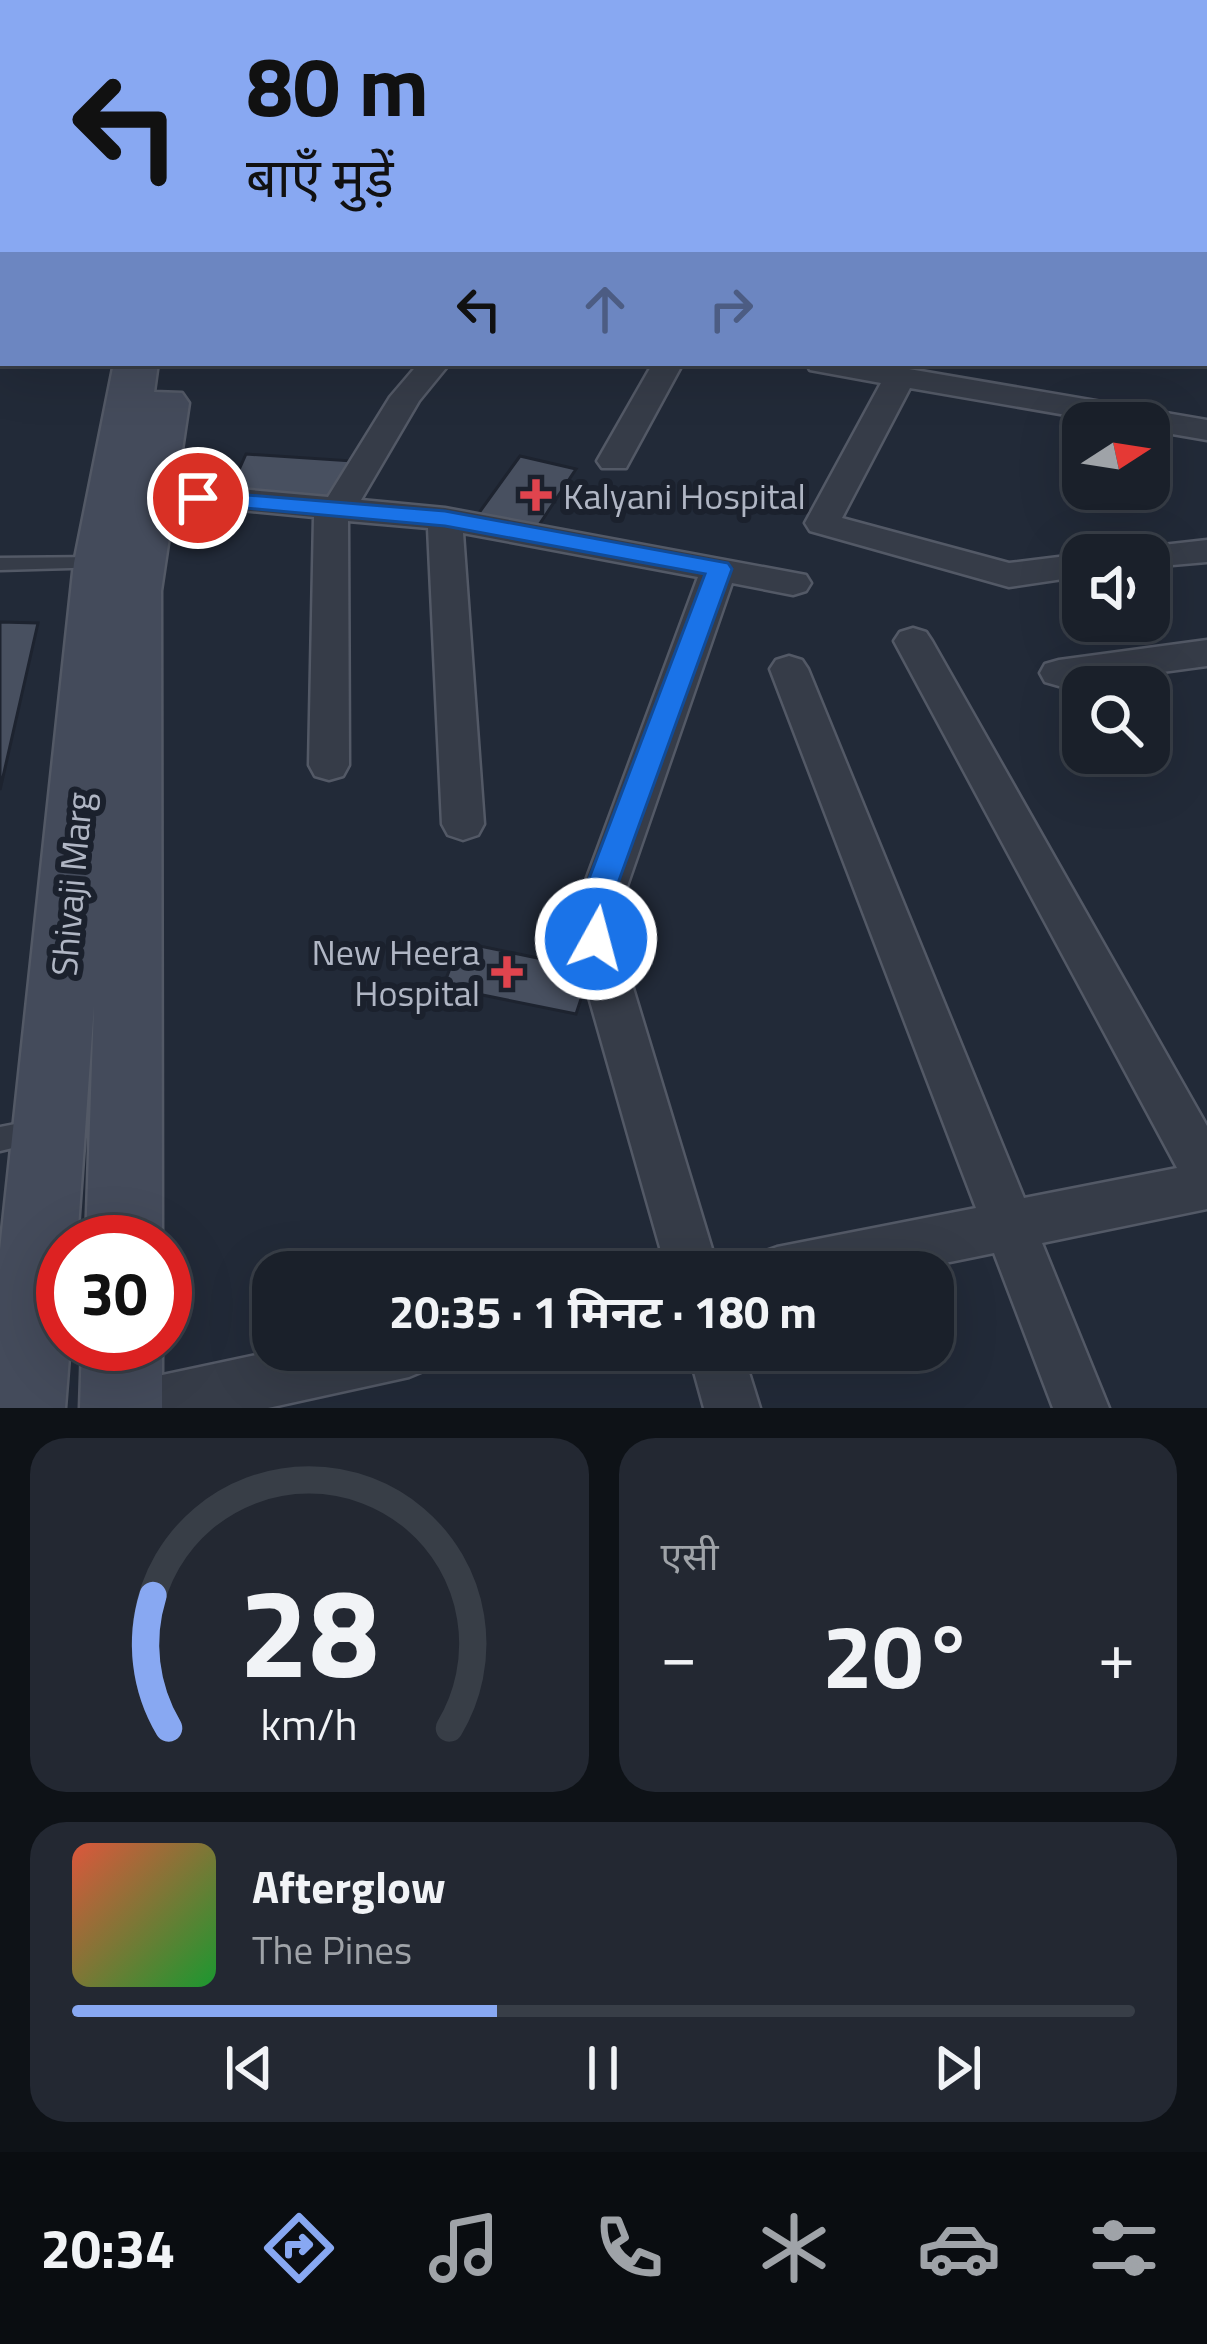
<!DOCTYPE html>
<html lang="hi">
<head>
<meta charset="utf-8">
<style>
	:root { --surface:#1a202a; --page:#232832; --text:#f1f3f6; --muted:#9fa3a8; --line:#383e47; --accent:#88a8f2 }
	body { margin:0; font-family:"Titillium Web","Noto Sans Devanagari",sans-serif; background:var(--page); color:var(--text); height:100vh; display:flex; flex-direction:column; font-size:45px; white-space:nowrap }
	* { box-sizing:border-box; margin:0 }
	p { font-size:39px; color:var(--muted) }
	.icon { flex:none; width:66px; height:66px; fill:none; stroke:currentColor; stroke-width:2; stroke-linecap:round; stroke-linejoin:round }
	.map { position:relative; height:1408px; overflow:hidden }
	.side { display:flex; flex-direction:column; gap:30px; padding:30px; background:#0e1217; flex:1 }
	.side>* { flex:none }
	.top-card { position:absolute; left:0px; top:0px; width:1209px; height:366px; box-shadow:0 12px 48px #0002,0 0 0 3px var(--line); background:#88a8f2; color:#111; overflow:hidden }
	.needle { width:78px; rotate:78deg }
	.tools { position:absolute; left:1062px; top:402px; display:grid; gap:24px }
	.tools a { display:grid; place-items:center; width:108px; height:108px; border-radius:24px; background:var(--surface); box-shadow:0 12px 48px #0002,0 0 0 3px var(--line); font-size:60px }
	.speed { position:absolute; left:36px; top:1215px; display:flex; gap:24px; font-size:60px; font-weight:700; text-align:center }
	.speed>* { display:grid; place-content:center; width:156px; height:156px; border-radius:50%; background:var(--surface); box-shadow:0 12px 48px #0002,0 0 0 3px var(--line); line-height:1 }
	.speed .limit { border:18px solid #d22; background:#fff; color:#111 }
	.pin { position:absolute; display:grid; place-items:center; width:102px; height:102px; color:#fff; margin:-51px; border:6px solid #fff; border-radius:50%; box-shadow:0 3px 12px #0007 }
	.me { position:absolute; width:132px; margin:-66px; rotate:7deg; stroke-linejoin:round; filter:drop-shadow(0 0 9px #0008) }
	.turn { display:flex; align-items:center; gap:42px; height:252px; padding:0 48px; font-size:54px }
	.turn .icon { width:156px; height:156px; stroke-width:2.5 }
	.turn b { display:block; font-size:84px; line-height:102px }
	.lanes { display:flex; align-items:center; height:114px; padding:0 48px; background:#0003; justify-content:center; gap:60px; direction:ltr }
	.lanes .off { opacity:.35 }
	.big { font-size:90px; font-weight:700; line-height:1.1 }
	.side .tile { flex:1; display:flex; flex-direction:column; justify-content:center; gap:18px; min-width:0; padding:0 42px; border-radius:36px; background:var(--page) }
	.side .dial { align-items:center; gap:0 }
	.dial svg { height:312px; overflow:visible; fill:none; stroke:var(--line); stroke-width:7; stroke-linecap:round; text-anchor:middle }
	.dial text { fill:var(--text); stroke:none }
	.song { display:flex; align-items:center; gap:36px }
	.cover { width:144px; height:144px; border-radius:18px; background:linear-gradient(135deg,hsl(10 70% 55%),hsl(130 70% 35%)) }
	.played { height:12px; border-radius:6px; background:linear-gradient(90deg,var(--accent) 40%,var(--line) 40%) }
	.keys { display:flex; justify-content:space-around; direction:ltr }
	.heat { display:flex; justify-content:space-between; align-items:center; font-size:66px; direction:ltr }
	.side .tiles { flex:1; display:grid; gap:30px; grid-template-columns:1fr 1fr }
	.tile:last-child { grid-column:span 2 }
	.trip { position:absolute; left:252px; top:1251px; width:702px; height:120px; border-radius:36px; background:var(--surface); box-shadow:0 12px 48px #0002,0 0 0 3px var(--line); font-weight:700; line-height:120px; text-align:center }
	.tabs { display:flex; height:192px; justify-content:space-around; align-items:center; background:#0a0d11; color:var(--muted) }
	.tabs .icon { width:84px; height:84px }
	.tabs .selected { color:var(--accent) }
	.tabs b { font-size:54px; color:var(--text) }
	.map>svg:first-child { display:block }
	.building { fill:#485060; stroke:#1d232f; stroke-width:3 }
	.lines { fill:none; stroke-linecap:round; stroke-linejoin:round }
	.lane-casing { stroke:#535966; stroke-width:5 }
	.street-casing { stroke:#535966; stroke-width:5 }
	.secondary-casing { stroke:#535966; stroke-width:5 }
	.lane { fill:#363c48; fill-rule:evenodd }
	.street { fill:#363c48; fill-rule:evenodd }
	.secondary { fill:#444b5b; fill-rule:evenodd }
	.route { fill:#1a73e8; stroke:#114b97; stroke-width:3 }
	.health-dot { fill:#e0444e; stroke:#1b212d; stroke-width:4.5 }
	.labels { text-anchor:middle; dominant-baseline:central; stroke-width:12; stroke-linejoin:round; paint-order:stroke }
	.poi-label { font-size:36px; fill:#b0b6c4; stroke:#1b212d; text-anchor:start }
	.street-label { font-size:36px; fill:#b0b6c4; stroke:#1b212d }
</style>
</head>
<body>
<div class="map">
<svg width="1207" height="1408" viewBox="0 0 1207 1408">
	<rect width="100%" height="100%" fill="#222a38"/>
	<g class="building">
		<path d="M246,454l107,7 -16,43 -110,-7z"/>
		<path d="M520,456l56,13 -41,62 -59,-14z"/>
		<path d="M0,622l38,1 -38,167z"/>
		<path d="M460,942l131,27 -15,45 -133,-27z"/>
	</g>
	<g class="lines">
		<defs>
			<g id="lane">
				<rect x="914" y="0" width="12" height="3"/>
				<rect x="1206" y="121" width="1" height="8"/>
				<rect x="1206" y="338" width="1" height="10"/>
				<path d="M99,557l7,2 3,4 -3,4 -106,3v-12z"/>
				<path d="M41,1119l9,4 4,8 -4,8 -50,12v-24z"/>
			</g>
			<g id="street">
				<path d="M141,0h25l-27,3z"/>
				<path d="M393,0h23l-25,3z"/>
				<path d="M513,0h24l-26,3z"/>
				<path d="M0,19l3,1v14l-3,-1z"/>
				<path d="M419,363h31l-31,38 -58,99 84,8 361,67 5,8 -5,8 -13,4 -61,-12 -116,335 7,37 96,317h-52l-90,-317 -5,-37 126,-341 -235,-44 21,291 -6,11 -15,5 -15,-5 -6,-11 -14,-296 -80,-7 1,244 -6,11 -14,4 -14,-4 -6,-11 5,-248 -189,-18 -12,-3 -5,-7 5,-7 12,-3 203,18 62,-100z"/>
				<path d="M653,363h30l-57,105h-24l-5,-7z"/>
				<path d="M806,363h68l333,57v20l-58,-10v-7h-37l-202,-35 -68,130 167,45 74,-9 6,1h-6v21l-74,11 -199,-56 -5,-8 76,-140 -71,-13z"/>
				<path d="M1096,489h34l-5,15h-24z"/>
				<path d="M1207,540v22l-58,5v-12h-17l4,-7z"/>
				<path d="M913,628l13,4 6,9 275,485v83l-165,34 67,165h-56l-59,-155 -93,19h-150l7,-18 19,-7 199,-39 -206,-539 6,-9 13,-4 13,4 6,9 216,529 153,-30 -283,-527 6,-9z"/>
				<path d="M1207,640v26l-148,20 -14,-4 -5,-9 5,-9 14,-4z"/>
				<path d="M280,1350h156l-8,19 -19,8 -141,31h-157l8,-20 20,-8z"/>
				<path d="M688,1350h54l18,58h-56z"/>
			</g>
			<g id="secondary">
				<path d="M649,0h34l-36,3z"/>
				<rect x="0" y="93" width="3" height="22"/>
				<path d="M114,363h44l-4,29 28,1 7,10 -28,188 1,651h-76l8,-237 -17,237h-14v102h7l-5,64h-65v-158l74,-687z"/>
				<path d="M82,1344h80v64h-82z"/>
			</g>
		</defs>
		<use href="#lane" class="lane-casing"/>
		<use href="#street" class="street-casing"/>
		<use href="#secondary" class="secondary-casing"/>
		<use href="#lane" class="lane"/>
		<use href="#street" class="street"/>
		<use href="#secondary" class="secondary"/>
	</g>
	<path class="route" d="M198,491l247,20 283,52 4,6 -119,328 -6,51 -11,4 -11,-4 -5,-9 2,-42 123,-323 -260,-48 -256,-23 -3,-5z"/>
	<g class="health-dot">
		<path d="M530 477h12v12h12v12h-12v12h-12v-12h-12v-12h12z"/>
		<path d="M501 954h12v12h12v12h-12v12h-12v-12h-12v-12h12z"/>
	</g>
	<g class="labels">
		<g class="poi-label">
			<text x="563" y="495">Kalyani Hospital</text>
			<text x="480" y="951" text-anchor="end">New Heera<tspan x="480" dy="41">Hospital</tspan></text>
		</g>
		<g class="street-label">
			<text transform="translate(71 884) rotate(-85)">Shivaji Marg</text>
		</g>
	</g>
</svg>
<div class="tools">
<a><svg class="needle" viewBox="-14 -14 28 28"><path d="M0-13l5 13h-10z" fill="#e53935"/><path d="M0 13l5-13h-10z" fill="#9fa3a8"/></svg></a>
<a><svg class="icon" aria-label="sound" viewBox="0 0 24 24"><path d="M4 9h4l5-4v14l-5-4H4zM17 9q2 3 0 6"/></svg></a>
<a><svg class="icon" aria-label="search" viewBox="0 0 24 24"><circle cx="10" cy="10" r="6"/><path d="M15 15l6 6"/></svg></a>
</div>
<div class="speed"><div class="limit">30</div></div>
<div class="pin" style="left:198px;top:498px;background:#d93025"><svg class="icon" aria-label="arrive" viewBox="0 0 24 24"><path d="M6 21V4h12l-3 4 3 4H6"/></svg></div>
<svg class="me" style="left:596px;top:939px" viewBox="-20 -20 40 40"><circle r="17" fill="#1a73e8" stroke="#fff" stroke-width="3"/><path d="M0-11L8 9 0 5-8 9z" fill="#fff"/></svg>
<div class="trip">20:35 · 1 मिनट · 180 m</div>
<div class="top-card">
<div class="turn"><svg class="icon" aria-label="left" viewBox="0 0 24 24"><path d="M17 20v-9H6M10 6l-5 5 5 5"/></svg><div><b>80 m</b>बाएँ मुड़ें</div></div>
<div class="lanes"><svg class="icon" aria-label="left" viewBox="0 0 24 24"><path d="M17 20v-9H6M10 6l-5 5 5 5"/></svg><svg class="icon off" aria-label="ahead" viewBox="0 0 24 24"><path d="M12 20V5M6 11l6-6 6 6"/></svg><svg class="icon off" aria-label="right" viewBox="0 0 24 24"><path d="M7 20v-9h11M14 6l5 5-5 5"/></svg></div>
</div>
</div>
<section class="side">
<div class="tiles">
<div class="tile dial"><svg viewBox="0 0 100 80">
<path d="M14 69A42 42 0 1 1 86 69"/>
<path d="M14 69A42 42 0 0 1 10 35" stroke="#88a8f2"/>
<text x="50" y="56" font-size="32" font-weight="700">28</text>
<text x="50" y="72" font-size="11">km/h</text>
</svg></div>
<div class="tile"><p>एसी</p>
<div class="heat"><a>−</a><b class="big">20°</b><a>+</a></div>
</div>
<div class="tile">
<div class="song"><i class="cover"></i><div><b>Afterglow</b><p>The Pines</p></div></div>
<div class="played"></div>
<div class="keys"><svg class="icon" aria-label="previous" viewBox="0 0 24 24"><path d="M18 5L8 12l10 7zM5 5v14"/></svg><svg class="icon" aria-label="pause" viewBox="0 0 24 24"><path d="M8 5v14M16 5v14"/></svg><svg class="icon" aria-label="next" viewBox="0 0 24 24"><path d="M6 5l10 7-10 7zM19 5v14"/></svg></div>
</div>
</div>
</section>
<nav class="tabs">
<b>20:34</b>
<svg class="icon selected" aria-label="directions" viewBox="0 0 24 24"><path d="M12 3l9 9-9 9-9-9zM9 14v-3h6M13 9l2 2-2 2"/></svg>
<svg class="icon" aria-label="music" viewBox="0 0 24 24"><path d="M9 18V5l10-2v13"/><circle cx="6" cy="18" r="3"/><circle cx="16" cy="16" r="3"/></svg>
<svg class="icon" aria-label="phone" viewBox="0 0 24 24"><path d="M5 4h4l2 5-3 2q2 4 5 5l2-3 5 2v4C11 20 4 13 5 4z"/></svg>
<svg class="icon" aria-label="climate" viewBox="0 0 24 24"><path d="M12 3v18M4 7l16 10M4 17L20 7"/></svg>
<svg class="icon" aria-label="car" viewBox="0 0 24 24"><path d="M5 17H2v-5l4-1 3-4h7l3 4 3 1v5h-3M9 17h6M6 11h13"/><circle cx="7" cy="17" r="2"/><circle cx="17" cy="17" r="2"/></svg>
<svg class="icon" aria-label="filters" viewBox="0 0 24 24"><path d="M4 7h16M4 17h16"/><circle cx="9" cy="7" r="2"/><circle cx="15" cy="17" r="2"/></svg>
</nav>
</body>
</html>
